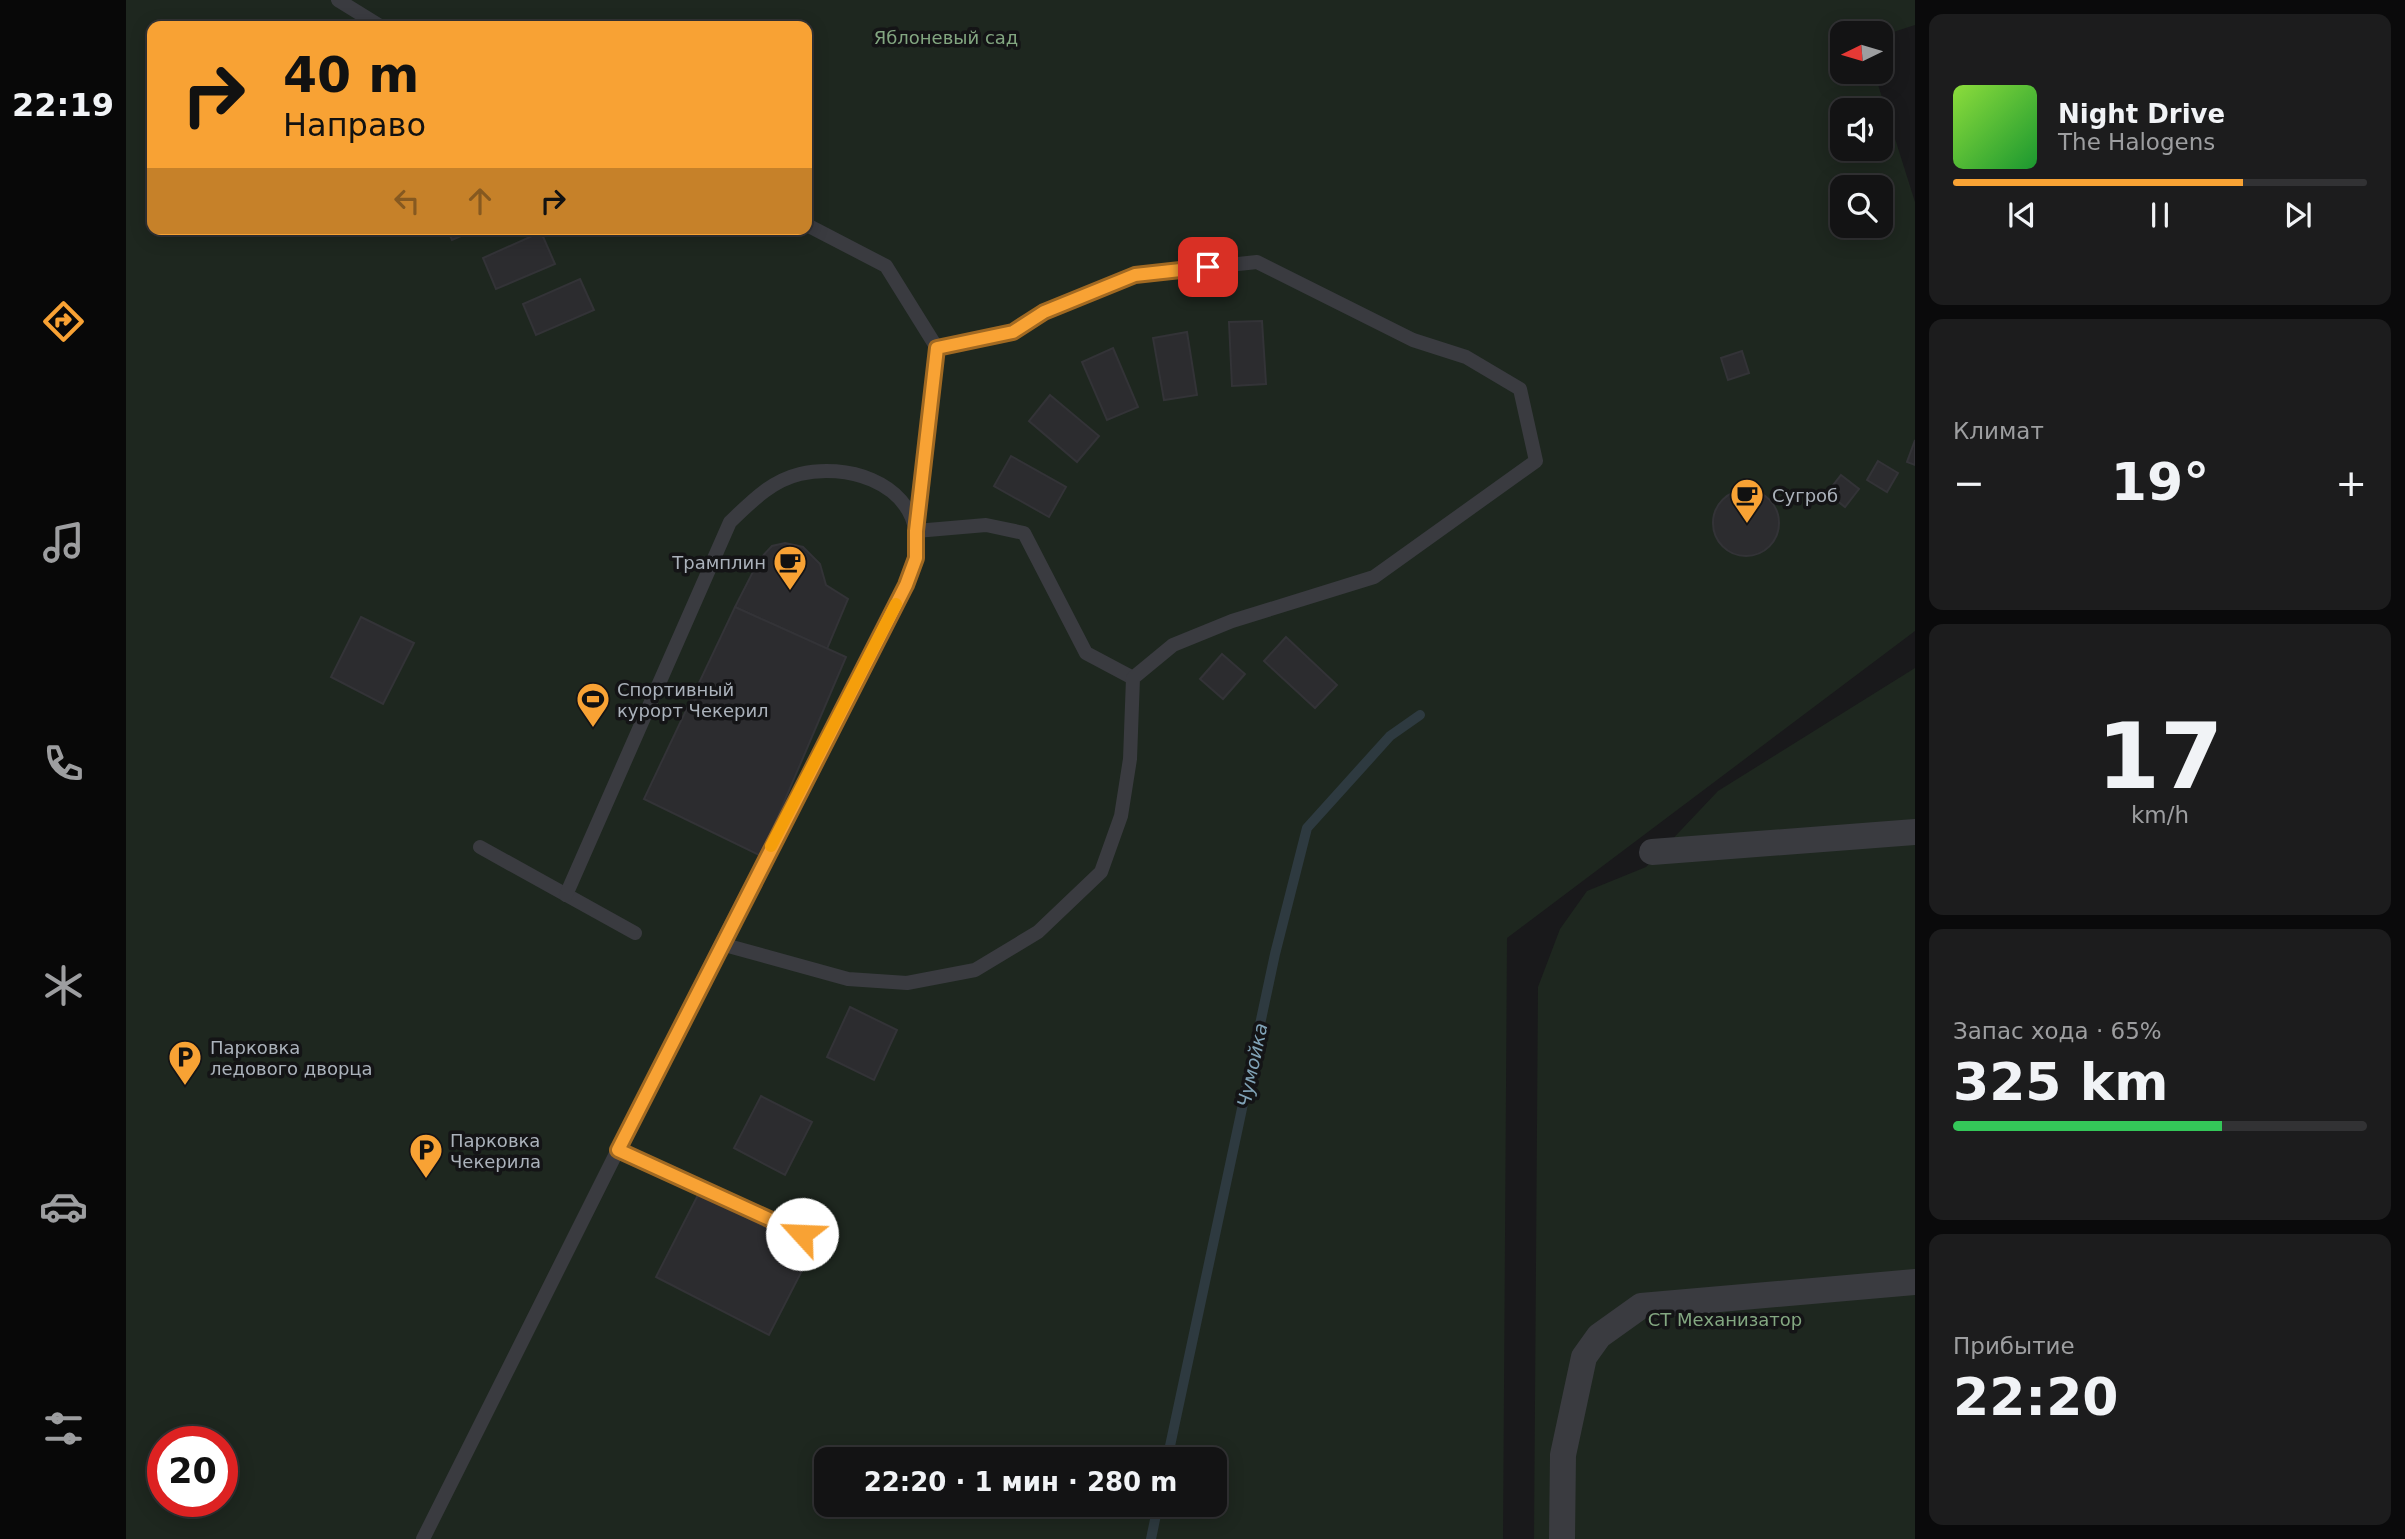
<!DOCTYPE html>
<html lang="ru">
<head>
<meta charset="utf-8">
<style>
	:root { --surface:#131314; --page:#1c1c1d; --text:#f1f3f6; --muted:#9d9ea0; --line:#323234; --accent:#f8a234 }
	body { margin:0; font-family:"DejaVu Sans",sans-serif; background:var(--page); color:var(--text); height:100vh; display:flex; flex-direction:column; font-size:26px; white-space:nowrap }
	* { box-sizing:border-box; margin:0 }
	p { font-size:23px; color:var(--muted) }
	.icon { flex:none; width:38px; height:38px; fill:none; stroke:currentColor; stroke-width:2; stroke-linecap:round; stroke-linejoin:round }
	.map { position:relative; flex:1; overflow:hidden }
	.panel { display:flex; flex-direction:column; gap:14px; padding:14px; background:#0a0a0b; width:490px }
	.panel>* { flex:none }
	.banner { position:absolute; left:21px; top:21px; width:665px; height:214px; border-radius:14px; box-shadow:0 4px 18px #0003,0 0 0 2px var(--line); background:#f8a234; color:#111; overflow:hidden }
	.needle { width:46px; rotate:265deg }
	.buttons { position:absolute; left:1704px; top:21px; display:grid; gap:14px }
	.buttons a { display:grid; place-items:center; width:63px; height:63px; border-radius:14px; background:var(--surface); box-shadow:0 4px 18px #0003,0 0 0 2px var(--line); font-size:35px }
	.speed { position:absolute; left:21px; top:1426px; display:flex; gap:14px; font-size:35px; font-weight:700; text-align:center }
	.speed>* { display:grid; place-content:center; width:91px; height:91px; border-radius:50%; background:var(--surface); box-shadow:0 4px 18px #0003,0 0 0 2px var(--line); line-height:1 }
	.speed .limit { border:10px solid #d22; background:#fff; color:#111 }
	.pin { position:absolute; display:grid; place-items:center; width:60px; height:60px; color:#fff; margin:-30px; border-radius:14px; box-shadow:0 4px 10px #0006 }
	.me { position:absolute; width:77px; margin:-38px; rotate:295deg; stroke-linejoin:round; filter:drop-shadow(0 0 5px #0008) }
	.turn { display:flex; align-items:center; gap:24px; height:147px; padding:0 21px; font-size:32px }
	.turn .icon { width:91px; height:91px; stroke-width:2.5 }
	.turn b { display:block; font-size:49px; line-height:60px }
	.lanes { display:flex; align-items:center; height:66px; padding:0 21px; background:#0003; justify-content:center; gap:35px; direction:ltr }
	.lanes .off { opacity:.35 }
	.big { font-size:52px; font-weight:800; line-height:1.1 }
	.panel .widget { flex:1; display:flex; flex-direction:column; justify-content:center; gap:10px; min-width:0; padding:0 24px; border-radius:14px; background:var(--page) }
	.panel .dial { align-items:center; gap:0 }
	.dial b { font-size:91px; line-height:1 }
	.song { display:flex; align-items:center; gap:21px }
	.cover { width:84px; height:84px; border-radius:10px; background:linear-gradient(135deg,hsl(90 70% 55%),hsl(130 70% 35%)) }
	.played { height:7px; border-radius:4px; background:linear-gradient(90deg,var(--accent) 70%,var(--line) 70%) }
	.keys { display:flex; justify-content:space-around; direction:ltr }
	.heat { display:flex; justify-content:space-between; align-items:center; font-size:38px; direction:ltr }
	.charge { height:10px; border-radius:5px; background:linear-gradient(90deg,#34c759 65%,var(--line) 0) }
	.trip { position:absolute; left:688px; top:1447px; width:413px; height:70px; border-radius:14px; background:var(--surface); box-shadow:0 4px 18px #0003,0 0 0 2px var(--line); font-weight:800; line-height:70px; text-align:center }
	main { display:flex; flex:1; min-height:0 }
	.menu { display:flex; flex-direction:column; width:126px; justify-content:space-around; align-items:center; background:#080808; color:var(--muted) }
	.menu .icon { width:49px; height:49px }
	.menu .on { color:var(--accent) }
	.menu b { font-size:32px; color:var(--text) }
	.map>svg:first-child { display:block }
	.green { fill:#1e271f; fill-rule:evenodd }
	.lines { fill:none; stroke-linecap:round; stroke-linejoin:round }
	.stream { stroke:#2e3a40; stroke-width:10 }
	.building { fill:#2c2c2f; stroke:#333337; stroke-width:2 }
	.service { stroke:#3a3b40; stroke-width:14 }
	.minor { stroke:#3a3b40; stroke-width:26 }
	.route-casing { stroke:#a16922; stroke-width:18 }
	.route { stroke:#f8a234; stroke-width:12 }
	.slow { stroke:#f59e0b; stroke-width:12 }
	.labels { text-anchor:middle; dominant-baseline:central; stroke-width:7; stroke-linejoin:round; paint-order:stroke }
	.park-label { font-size:18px; fill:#83a781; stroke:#141416 }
	.poi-label { font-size:18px; fill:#abb2bb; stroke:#141416; text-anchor:start }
	.water-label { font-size:19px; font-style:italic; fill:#81a3b7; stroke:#141416 }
</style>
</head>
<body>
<main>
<nav class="menu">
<b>22:19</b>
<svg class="icon on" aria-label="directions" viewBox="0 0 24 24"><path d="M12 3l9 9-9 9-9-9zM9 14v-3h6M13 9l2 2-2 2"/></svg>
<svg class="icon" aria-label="music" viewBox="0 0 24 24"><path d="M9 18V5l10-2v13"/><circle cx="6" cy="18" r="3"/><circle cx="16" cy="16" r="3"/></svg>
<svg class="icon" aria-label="phone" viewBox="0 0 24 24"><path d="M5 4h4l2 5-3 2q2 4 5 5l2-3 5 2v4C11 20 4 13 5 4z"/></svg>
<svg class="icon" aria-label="climate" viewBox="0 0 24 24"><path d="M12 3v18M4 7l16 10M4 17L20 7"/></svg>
<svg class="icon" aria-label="car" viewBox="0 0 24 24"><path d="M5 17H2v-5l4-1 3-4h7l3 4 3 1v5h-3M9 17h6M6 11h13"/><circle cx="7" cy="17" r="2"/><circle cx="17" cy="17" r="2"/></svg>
<svg class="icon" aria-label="filters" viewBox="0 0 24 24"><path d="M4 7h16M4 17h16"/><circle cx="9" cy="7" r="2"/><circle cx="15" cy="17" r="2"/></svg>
</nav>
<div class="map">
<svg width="1789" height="1539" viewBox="0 0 1789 1539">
	<rect width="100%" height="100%" fill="#19191b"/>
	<g class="green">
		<path d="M0,0h1789v25l-34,11v-3h-38v39h31l41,130v429l-408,307 -4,601h-1377zM26,26h655v203h-655zM1717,110h38v39h-38zM1717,187h38v39h-38zM37,1442h59v60h-59zM700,1460h388v45h-388z"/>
		<path d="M1789,668v871h-381l4,-552 22,-58 27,-38 59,-24 72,-76z"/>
	</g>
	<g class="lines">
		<g class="stream">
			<path d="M1041,1460l108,-506 32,-126 83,-92 30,-21"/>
			<path d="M1025,1539l7,-34"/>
		</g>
	</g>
	<g class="building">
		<path d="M321,229h30l-25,11z"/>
		<path d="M415,232l14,32 -59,25 -13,-31z"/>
		<path d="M454,279l14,31 -58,25 -13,-31z"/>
		<path d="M1136,321l4,63 -34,2 -3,-64z"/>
		<path d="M1061,332l10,63 -33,5 -11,-62z"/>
		<path d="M987,348l25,59 -31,13 -25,-58z"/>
		<path d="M1616,351l7,22 -21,7 -7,-22z"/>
		<path d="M924,395l49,41 -22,26 -48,-41z"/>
		<path d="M1789,440v25l-8,-3z"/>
		<path d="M885,456l55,31 -17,30 -55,-31z"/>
		<path d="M1752,461l20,12 -11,19 -20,-12z"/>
		<path d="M1715,475l18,14 -14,18 -18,-14z"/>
		<circle cx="1620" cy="523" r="33"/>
		<path d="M659,543l18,4 17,17 6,21 22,14 -21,50 -92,-42 24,-47 13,-14z"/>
		<path d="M609,607l111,50 -85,199 -117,-57z"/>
		<path d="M235,617l53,26 -31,61 -52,-27z"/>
		<path d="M1160,637l51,48 -22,23 -51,-47z"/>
		<path d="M1096,654l23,20 -22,25 -23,-20z"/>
		<path d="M724,1007l47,23 -23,50 -47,-23z"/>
		<path d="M635,1096l51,26 -27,53 -51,-27z"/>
		<path d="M573,1193l113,58 -43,84 -113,-58z"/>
	</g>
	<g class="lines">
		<g class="service">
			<path d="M212,0l42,26"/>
			<path d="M681,225l79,41 51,82 -21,183 70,-6 38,8 62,120 47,25"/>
			<path d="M354,847l155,86"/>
			<path d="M595,944l127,35 59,4 68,-13 63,-38 63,-60 20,-56 9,-57 3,-81 40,-33 59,-24 142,-44 162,-116 -16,-72 -54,-32 -53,-17 -156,-78 -122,13 -91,37 -32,20 -75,16"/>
			<path d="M492,1150l184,84"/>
			<path d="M297,1539l298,-595 185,-359c6,-17 13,-33 10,-52 -8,-52 -71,-70 -116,-59 -29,7 -48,27 -70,48l-164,373"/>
		</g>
		<g class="minor">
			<path d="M1526,852l263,-20"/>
			<path d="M1436,1539l1,-84 21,-98 15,-21 42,-30 274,-24"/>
		</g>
	</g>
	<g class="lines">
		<defs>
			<path id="route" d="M676,1234l-184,-84 288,-565 10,-27v-27l21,-183 76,-16 31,-20 91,-37 73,-8"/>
		</defs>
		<use href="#route" class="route-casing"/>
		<use href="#route" class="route"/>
		<path class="slow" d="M645,846l125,-242"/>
	</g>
	<defs>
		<symbol id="cafe-pin" viewBox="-11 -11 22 30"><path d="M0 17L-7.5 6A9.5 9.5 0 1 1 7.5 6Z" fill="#f8a234" stroke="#141416"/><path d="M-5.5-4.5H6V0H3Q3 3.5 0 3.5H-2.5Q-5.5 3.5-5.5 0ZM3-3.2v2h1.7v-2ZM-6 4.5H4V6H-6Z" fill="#111"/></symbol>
		<symbol id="stadium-pin" viewBox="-11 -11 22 30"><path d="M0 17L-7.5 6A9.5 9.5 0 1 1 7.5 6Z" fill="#f8a234" stroke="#141416"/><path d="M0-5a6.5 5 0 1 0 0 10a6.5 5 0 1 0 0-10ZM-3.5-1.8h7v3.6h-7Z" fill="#111"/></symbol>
		<symbol id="parking-pin" viewBox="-11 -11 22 30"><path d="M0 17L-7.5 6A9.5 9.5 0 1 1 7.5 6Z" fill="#f8a234" stroke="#141416"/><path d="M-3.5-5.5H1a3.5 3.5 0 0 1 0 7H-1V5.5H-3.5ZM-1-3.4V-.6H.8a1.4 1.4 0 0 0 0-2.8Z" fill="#111"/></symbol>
	</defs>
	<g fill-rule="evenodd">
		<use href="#cafe-pin" x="1602" y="476" width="38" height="52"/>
		<use href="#cafe-pin" x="645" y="543" width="38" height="52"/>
		<use href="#stadium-pin" x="448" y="680" width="38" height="52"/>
		<use href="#parking-pin" x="40" y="1038" width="38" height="52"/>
		<use href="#parking-pin" x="281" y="1131" width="38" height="52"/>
	</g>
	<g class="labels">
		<g class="park-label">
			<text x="820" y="37">Яблоневый сад</text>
			<text x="1599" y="1319">СТ Механизатор</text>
		</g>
		<g class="poi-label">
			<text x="1646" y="495">Сугроб</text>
			<text x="640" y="562" text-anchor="end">Трамплин</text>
			<text x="491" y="689">Спортивный<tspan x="491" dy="21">курорт Чекерил</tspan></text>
			<text x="84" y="1047">Парковка<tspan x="84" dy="21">ледового дворца</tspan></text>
			<text x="324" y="1140">Парковка<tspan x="324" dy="21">Чекерила</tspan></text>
		</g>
		<g class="water-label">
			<text transform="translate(1126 1065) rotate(-78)">Чумойка</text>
		</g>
	</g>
</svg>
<div class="buttons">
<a><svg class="needle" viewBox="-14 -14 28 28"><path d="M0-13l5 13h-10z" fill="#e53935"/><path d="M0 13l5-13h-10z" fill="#9d9ea0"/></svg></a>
<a><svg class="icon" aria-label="sound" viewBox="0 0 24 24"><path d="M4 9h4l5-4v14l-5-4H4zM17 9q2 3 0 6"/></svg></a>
<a><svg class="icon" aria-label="search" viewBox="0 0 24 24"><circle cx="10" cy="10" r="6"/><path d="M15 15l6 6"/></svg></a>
</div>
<div class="speed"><div class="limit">20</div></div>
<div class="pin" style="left:1082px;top:267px;background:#d93025"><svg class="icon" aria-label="arrive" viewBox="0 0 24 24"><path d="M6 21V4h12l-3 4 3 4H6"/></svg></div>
<svg class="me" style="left:676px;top:1234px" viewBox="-20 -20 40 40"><circle r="19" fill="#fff"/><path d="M0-13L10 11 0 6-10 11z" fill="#f8a234"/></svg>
<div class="trip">22:20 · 1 мин · 280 m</div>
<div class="banner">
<div class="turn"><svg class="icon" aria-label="right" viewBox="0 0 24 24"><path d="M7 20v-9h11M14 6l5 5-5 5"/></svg><div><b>40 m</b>Направо</div></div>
<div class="lanes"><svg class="icon off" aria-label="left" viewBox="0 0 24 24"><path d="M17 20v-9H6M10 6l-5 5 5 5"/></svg><svg class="icon off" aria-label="ahead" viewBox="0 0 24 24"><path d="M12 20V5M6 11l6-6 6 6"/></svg><svg class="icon" aria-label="right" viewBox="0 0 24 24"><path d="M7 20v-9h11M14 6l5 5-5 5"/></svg></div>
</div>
</div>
<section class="panel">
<div class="widget">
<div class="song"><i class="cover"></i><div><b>Night Drive</b><p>The Halogens</p></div></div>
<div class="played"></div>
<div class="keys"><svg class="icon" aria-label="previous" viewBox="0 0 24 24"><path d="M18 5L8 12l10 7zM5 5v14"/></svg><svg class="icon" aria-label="pause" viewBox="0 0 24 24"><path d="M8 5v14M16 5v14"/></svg><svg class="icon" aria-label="next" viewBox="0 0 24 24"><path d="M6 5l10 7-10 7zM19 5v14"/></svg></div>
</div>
<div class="widget"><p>Климат</p>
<div class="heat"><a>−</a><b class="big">19°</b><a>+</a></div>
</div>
<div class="widget dial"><b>17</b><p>km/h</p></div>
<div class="widget"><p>Запас хода · 65%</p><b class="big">325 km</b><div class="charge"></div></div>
<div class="widget"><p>Прибытие</p><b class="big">22:20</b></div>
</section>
</main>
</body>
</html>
